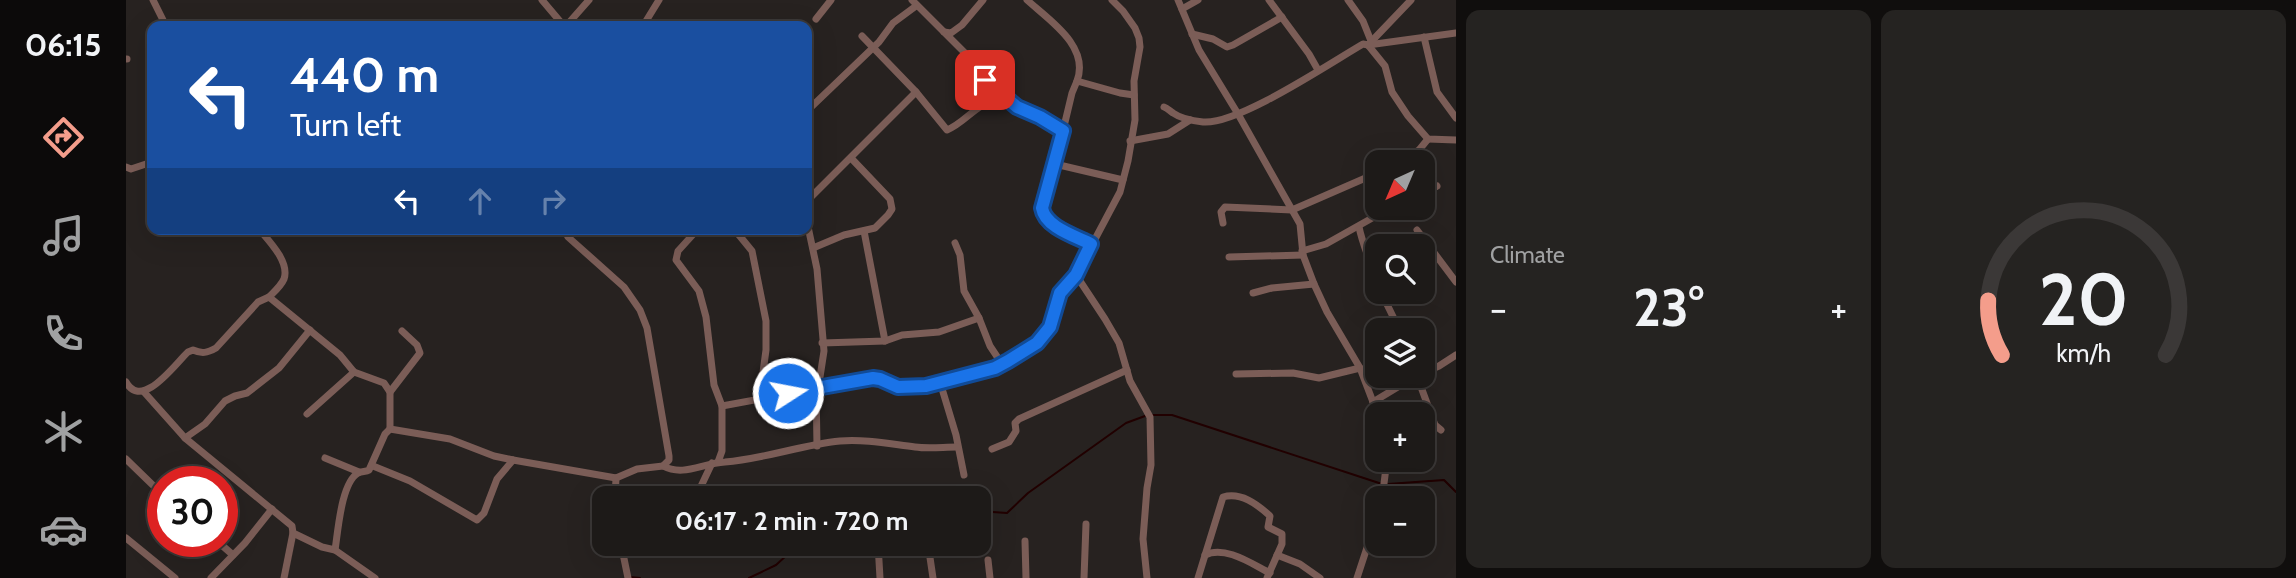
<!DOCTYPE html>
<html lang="en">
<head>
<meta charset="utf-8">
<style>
	:root { --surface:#1d1a18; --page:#252321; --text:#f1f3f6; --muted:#a0a1a2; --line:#3b3837; --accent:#f49d8b }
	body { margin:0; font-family:Cabin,sans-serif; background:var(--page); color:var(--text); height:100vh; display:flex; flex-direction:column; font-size:26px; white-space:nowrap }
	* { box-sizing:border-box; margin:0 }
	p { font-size:23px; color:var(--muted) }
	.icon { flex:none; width:38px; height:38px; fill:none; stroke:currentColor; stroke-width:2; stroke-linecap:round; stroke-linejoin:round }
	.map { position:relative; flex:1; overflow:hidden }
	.panel { display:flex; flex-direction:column; gap:10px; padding:10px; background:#100e0d; width:840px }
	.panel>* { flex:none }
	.top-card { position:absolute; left:21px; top:21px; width:665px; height:214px; border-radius:14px; box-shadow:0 7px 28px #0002,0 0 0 2px var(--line); background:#1a4fa0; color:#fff; overflow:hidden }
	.needle { width:46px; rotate:224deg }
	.controls { position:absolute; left:1239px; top:150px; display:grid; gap:14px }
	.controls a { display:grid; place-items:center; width:70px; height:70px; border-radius:14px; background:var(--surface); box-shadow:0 7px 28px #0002,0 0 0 2px var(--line); font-size:35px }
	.speed { position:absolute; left:21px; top:466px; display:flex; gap:14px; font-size:35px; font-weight:700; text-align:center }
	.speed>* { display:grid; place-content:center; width:91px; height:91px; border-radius:50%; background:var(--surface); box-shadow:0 7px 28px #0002,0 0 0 2px var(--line); line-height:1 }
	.speed .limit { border:10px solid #d22; background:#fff; color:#111 }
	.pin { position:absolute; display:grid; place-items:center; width:60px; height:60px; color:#fff; margin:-30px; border-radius:14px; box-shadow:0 4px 10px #0006 }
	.me { position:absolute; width:77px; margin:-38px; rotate:79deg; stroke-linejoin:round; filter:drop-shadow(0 0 5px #0008) }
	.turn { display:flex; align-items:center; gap:24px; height:147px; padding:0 28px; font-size:32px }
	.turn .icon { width:91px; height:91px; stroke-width:2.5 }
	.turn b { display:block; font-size:49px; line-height:60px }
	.lanes { display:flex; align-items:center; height:66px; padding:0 28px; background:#0003; justify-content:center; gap:35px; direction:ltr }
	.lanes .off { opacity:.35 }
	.big { font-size:52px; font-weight:700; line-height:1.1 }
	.panel .card { flex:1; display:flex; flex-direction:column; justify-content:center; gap:10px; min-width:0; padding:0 24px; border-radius:14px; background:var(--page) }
	.panel .dial { align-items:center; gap:0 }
	.dial svg { height:182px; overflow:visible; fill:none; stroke:var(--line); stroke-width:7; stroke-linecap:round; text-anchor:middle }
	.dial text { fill:var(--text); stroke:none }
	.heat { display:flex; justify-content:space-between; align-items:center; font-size:38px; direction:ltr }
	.panel .tiles { flex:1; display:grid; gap:10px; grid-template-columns:repeat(2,1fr) }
	.trip { position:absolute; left:466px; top:486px; width:399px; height:70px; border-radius:14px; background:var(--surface); box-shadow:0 7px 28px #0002,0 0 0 2px var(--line); font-weight:700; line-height:70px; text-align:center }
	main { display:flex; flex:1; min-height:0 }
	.menu { display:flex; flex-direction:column; width:126px; justify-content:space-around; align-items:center; background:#0c0a0a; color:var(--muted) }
	.menu .icon { width:49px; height:49px }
	.menu .on { color:var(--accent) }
	.menu b { font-size:32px; color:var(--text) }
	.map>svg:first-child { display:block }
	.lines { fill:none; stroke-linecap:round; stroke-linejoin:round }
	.stream { stroke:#210000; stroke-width:2 }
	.street { stroke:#7b5d57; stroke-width:7 }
	.route-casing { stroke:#114b97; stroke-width:18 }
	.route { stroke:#1a73e8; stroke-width:12 }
</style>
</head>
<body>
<main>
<nav class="menu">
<b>06:15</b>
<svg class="icon on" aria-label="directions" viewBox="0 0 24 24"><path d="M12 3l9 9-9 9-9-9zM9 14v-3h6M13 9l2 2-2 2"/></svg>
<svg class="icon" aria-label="music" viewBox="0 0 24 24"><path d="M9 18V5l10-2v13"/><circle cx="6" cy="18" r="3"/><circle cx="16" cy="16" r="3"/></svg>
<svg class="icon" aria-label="phone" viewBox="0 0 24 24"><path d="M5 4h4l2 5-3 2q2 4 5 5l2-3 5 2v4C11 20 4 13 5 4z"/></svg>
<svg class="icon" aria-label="climate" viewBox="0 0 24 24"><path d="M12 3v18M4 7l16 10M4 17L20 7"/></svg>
<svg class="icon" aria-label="car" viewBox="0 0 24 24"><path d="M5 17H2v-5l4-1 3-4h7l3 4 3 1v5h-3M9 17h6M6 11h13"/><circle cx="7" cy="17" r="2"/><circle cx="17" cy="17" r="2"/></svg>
</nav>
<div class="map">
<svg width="1330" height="578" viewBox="0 0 1330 578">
	<rect width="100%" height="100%" fill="#272220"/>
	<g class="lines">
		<g class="stream">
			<path d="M1024,415h22l210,69"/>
			<path d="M1262,484l56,-4 12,12"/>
			<path d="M708,499c21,-10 46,-11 67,0"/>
			<path d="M852,511l29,2 21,-20 98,-70 19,-7"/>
			<path d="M504,577l10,1"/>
			<path d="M623,578l27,-13 23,-21"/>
		</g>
		<g class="street">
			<path d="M27,0l13,26"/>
			<path d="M416,0l22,26"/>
			<path d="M786,0l53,53 23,30 29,24 23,10 23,14"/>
			<path d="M901,0c22,20 63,46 50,81"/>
			<path d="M1052,0l21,50 39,64 62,110 3,31 11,29 13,28 33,56 13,34 4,16"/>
			<path d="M1143,0l40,54 9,16"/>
			<path d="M1222,0l15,21 8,20"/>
			<path d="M1056,9l16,-9"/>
			<path d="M690,19l15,-19"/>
			<path d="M440,26l23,-26"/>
			<path d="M517,26l16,-26"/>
			<path d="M818,32l7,1 11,-8 21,-25"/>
			<path d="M1066,34l21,5 14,8 6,-2 49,-28"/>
			<path d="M1298,37l13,55 19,26"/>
			<path d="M1242,45l17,21 7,26 16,24 20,23 28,1"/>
			<path d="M1242,45l88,-12"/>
			<path d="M0,59h1"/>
			<path d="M790,92l31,38c17,-7 27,-23 44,-29 5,-2 12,-1 18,-1"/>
			<path d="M1038,107c3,1 6,4 9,6 7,5 21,8 30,9 35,3 127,-59 160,-78l5,1 43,-45"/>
			<path d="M681,111l72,-69 14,-19 23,-17"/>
			<path d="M1004,141l38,-7 22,-14"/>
			<path d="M1274,163l19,-13 9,-11"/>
			<path d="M929,164c-3,11 -17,44 -11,53 6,10 36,21 47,27"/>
			<path d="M0,167l5,2 21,-7"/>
			<path d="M997,180l-68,-16 17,-71 5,-12 43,12 14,2"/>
			<path d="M1297,193l14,-7"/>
			<path d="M681,201l109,-109 -54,-56"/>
			<path d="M681,222l10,47 7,82 -4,26 -7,11"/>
			<path d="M1097,223l-2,-11 4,-5 67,3 85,-37"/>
			<path d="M1233,227c4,20 13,37 18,56"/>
			<path d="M133,229c10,12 31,33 25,50 -3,7 -10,13 -15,18"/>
			<path d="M572,229l-20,22 -2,9 23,31 7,26 8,68 8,21v45l-4,11"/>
			<path d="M608,229l18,22 14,70v29l-5,37 1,11"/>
			<path d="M1291,230l39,52"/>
			<path d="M738,231l21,110"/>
			<path d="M829,243l5,12 4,36 15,27 11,28 12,18"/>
			<path d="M687,248l31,-13 31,-7 13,-13 4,-6 -2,-10 -39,-41"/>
			<path d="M1176,251l24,-7 64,-36"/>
			<path d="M1103,257l74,-2"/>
			<path d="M950,275l29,44 14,24 11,38 20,36 1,48 -4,23 -4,51 4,39"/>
			<path d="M1255,292l19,39"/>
			<path d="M1127,293l19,-5 42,-4"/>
			<path d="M696,343l63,-2 17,-6 37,-3 40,-14"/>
			<path d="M1297,359l5,12"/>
			<path d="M1297,373l16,-7 17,-11"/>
			<path d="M1110,374l57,-1 26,5 41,-10"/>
			<path d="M1291,376l18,49 6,5"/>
			<path d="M0,382c16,29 49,-18 62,-30l5,-2c9,4 14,3 23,-2l42,-46 11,-5 71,58 14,17 30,11 6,9v37l60,10 44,17 19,4 103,18 21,-9 26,-3 6,-6v-4l-22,-128 -7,-18 -16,-23 -56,-50 -4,-8"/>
			<path d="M814,382l16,53 8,40"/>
			<path d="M690,387l1,59"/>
			<path d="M18,392l41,46 20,-14 20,-23 10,-5 12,-3 32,-25 31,-38"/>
			<path d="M264,392l30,-39 -3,-8 -15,-14"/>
			<path d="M1247,402l43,-26"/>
			<path d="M596,406l151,-28 30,10 23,-2 69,-18 42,-25 16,-21 7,-29 16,-18 44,-83 8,-31 7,-41 -1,-39 6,-34 -1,-9 -4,-10 -12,-17 -11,-11"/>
			<path d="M181,414l47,-42"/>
			<path d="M59,438l107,88 1,7 29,14 13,3 40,28"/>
			<path d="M866,449l17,-7 7,-11 -1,-8 4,-4 108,-49"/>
			<path d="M199,458l34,14"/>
			<path d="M0,459l37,36"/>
			<path d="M247,466l37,15 67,39 7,-7 13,-34 16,-19"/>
			<path d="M537,466c21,11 39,-3 62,-4 39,-3 76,-17 115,-21 25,-2 50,3 75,6 14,2 28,0 42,0"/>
			<path d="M489,499l1,-21"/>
			<path d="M569,499l17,-36"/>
			<path d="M1256,499l5,-39"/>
			<path d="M0,538l49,40"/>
			<path d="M91,541l16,14"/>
			<path d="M899,541l1,37"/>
			<path d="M495,544l7,34"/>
			<path d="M752,544l2,34"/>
			<path d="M802,544l5,34"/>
			<path d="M209,550c3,-18 6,-67 23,-77 4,-2 8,-1 11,-3l16,-36 5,-5"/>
			<path d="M1079,555c20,-10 47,9 65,18"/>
			<path d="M1151,555l23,9 20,14"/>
			<path d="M862,560l2,18"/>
			<path d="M85,578l34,-35 27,-34"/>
			<path d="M158,578l9,-45"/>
			<path d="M958,578l2,-54"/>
			<path d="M1072,578l25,-81c18,-5 34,7 47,19l-2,11 14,7v10l-15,34"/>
			<path d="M1231,578l20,-61"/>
		</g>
	</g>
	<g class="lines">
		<defs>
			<path id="route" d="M662,393l85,-15 7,1 18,8 28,-1 69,-18 13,-7 29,-18 13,-16 10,-34 16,-18 15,-31c-16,-8 -46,-17 -49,-36l21,-77 -23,-14 -23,-10 -32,-27"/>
		</defs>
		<use href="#route" class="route-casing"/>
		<use href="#route" class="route"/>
	</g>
</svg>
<div class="controls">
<a><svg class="needle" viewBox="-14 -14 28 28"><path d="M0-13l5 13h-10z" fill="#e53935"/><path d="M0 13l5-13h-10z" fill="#a0a1a2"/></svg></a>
<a><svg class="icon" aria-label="search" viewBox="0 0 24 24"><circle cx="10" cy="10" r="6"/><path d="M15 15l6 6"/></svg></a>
<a><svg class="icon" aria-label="layers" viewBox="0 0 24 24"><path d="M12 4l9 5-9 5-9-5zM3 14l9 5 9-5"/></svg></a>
<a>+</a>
<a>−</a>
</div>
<div class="speed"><div class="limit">30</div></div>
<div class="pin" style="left:859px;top:80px;background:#d93025"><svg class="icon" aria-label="arrive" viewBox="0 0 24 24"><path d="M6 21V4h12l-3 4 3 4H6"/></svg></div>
<svg class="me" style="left:662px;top:393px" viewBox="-20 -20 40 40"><circle r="17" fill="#1a73e8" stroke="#fff" stroke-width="3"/><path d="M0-11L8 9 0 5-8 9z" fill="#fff"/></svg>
<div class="trip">06:17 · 2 min · 720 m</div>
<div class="top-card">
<div class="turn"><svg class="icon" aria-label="left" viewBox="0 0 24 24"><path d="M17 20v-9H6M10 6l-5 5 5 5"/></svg><div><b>440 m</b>Turn left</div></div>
<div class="lanes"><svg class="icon" aria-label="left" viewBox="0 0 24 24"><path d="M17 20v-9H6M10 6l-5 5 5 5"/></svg><svg class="icon off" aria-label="ahead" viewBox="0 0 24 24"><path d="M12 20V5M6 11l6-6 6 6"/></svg><svg class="icon off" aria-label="right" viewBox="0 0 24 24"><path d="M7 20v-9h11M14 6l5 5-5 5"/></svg></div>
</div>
</div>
<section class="panel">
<div class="tiles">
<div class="card"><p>Climate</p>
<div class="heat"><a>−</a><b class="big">23°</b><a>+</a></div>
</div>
<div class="card dial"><svg viewBox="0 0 100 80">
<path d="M14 69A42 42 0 1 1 86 69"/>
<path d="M14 69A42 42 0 0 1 8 45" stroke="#f49d8b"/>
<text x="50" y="56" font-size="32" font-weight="700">20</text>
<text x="50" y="72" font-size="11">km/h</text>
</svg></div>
</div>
</section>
</main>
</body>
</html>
